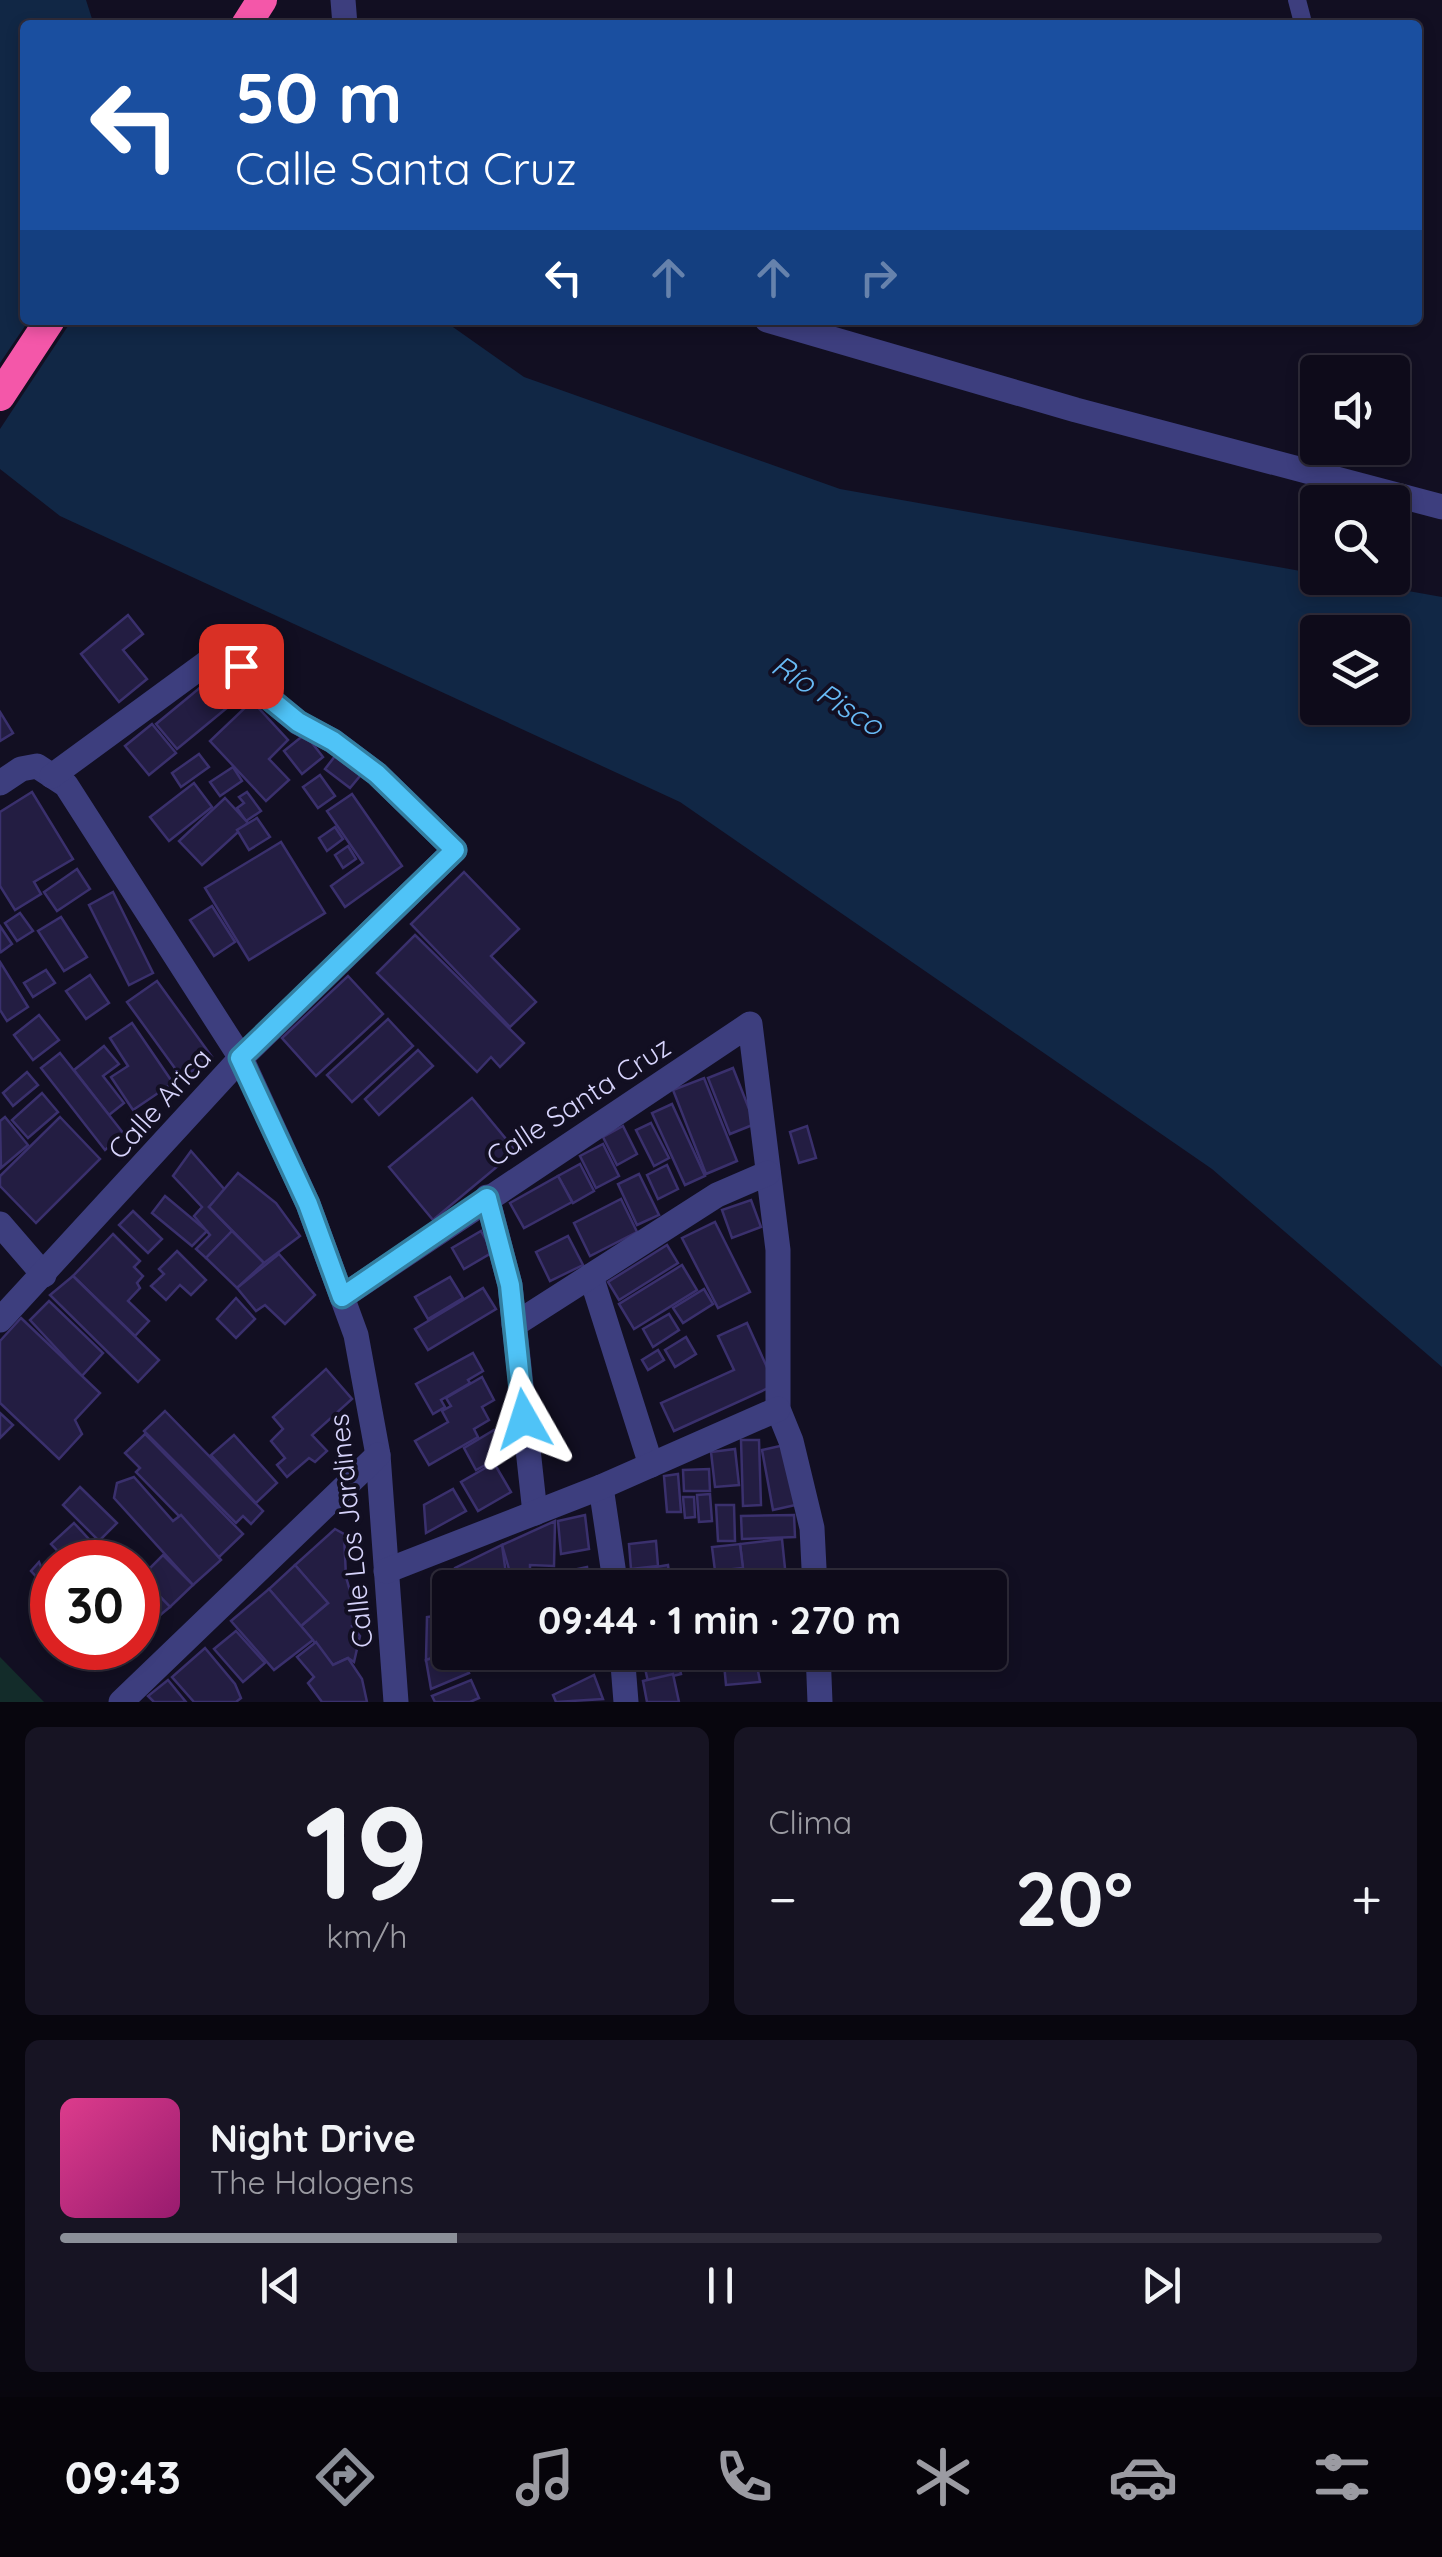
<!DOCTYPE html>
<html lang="es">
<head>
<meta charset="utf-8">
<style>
	:root { --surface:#0e0b1a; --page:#171423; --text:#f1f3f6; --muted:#9b9ba2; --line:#2e2b39; --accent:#8c9099 }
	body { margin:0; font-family:Quicksand,sans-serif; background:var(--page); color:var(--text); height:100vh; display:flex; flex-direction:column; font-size:38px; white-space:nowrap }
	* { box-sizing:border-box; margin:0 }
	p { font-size:32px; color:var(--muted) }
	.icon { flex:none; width:55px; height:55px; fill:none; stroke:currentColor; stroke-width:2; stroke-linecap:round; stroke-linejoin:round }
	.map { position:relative; height:1702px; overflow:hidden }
	.panel { display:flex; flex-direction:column; gap:25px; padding:25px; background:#08060e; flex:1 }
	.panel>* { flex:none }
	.hud { position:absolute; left:20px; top:20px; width:1402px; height:305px; border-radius:10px; box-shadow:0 5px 15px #0003,0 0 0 2px var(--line); background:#1a4fa0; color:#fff; overflow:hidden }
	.buttons { position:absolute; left:1300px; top:355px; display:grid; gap:20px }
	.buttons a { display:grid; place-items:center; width:110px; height:110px; border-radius:10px; background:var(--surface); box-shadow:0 5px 15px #0003,0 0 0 2px var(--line); font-size:50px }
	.speed { position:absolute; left:30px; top:1540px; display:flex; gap:20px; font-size:50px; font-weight:700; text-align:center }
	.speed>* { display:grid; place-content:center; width:130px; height:130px; border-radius:50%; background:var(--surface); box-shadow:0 5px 15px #0003,0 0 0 2px var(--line); line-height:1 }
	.speed .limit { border:15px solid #d22; background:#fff; color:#111 }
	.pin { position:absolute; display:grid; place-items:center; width:85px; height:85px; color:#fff; margin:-42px; border-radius:20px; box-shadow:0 5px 15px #0006 }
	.me { position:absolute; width:110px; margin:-55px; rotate:354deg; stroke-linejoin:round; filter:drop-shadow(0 0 8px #0008) }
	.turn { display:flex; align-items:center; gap:35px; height:210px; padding:0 50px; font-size:45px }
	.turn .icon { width:130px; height:130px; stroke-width:2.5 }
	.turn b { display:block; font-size:70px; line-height:85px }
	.lanes { display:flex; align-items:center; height:95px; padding:0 50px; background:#0003; justify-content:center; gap:50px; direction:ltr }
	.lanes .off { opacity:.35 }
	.big { font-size:75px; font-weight:700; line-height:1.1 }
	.panel .card { flex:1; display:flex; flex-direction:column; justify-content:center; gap:15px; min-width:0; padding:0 35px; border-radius:15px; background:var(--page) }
	.panel .dial { align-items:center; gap:0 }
	.dial b { font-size:130px; line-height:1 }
	.song { display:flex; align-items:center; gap:30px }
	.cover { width:120px; height:120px; border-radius:15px; background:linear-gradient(135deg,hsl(330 70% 55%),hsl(320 70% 35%)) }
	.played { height:10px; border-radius:5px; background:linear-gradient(90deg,var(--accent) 30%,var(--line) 30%) }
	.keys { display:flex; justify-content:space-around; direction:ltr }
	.heat { display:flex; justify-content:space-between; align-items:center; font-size:55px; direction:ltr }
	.panel .tiles { flex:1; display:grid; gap:25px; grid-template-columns:1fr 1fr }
	.card:last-child { grid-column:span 2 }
	.trip { position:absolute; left:432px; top:1570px; width:575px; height:100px; border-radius:10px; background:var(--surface); box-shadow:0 5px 15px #0003,0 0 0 2px var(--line); font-weight:700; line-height:100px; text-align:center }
	.dock { display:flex; height:160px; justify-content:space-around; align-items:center; background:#06040a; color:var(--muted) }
	.dock .icon { width:70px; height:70px }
	.dock .current { color:var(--accent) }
	.dock b { font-size:45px; color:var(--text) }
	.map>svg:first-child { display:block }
	.green { fill:#132c2a }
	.water { fill:#112745; fill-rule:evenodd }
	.pier { fill:#120f22 }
	.building { fill:#231d42; stroke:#3a306d; stroke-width:2.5 }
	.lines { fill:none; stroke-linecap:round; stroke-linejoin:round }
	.lane { stroke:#3d3e7e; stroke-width:18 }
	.street { stroke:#3d3e7e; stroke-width:25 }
	.highway { stroke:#f457a9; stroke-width:30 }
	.route-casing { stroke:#337fa1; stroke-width:25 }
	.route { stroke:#4fc3f7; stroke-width:18 }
	.labels { text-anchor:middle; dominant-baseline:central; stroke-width:8; stroke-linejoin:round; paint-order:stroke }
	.street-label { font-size:28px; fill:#d7d4fc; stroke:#120f22 }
	.water-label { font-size:30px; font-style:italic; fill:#68baf5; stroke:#120f22 }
</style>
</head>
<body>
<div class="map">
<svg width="1442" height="1702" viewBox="0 0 1442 1702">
	<rect width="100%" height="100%" fill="#120f22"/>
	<path class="green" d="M0,1657l44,45h-44z"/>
	<path class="water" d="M0,0h86l8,25h-69v295h418l81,57 316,112 477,85 1,4h17l107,19v770l-230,-198 -532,-367 -620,-286 -60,-47zM1318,632h74v76h-74z"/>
	<path class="pier" d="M29,320h43l-72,109v-66z"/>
	<g class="building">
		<path d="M128,615l15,19 -20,16 24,29 -28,23 -38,-48z"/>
		<path d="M225,667l20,26 -68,56 -21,-25z"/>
		<path d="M252,701l36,39 -19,19 20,21 -23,21 -56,-60z"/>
		<path d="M0,712l13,21 -13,8z"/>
		<path d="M152,724l24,29 -27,22 -24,-29z"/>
		<path d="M305,734l18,23 -21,17 -18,-23z"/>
		<path d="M339,751l26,19 -15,18 -25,-19z"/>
		<path d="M199,754l10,13 -28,20 -9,-14z"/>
		<path d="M233,767l9,14 -22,15 -10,-14z"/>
		<path d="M320,775l15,21 -17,12 -15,-21z"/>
		<path d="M194,783l18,24 -43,34 -19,-24z"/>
		<path d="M32,792l41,67 -39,23 7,12 -26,16 -15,-24v-74z"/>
		<path d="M247,792l14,19 -15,10 -9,-13 7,-5 -5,-6z"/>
		<path d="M352,794l50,72 -57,41 -14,-21 32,-23 -36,-52z"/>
		<path d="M225,798l23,25 -46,42 -23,-24z"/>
		<path d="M257,818l13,19 -21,13 -12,-20z"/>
		<path d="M335,827l8,12 -16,12 -8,-13z"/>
		<path d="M281,842l44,71 -76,47 -44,-72z"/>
		<path d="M348,846l8,13 -13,9 -8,-13z"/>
		<path d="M77,869l13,20 -33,22 -13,-19z"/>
		<path d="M464,872l55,57 -28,27 45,46 -26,25 -99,-103z"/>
		<path d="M113,892l40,81 -24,12 -40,-80z"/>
		<path d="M212,906l23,36 -21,14 -24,-36z"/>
		<path d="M20,913l13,18 -16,10 -12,-18z"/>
		<path d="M61,917l26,40 -23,14 -26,-40z"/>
		<path d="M0,926l12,18 -11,8 -1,-2z"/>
		<path d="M415,935l109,108 -24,24 -9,-10 -14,15 -100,-99z"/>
		<path d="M0,962l28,45 -21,14 -7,-11z"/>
		<path d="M46,970l9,13 -22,14 -9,-14z"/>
		<path d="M90,975l19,28 -23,16 -20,-28z"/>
		<path d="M348,976l35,38 -67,62 -34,-38z"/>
		<path d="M157,981l55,76 -30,21 -55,-76z"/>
		<path d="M39,1015l20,25 -26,20 -19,-25z"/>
		<path d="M388,1019l25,27 -61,56 -25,-27z"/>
		<path d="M132,1023l41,60 -40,27 -22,-33 17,-11 -18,-28z"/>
		<path d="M104,1046l15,18 -16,12 21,27 -15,12 -35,-45z"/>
		<path d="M418,1050l15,16 -54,49 -14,-16z"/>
		<path d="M60,1053l64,81 -19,16 -64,-82z"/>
		<path d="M733,1068l22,56 -25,10 -22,-56z"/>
		<path d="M27,1072l11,13 -25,21 -10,-13z"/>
		<path d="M704,1078l33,83 -31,13 -33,-84z"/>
		<path d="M42,1093l16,19 -30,26 -16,-18z"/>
		<path d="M472,1098l44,53 -83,69 -44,-53z"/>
		<path d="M672,1104l33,72 -20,9 -33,-72z"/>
		<path d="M5,1117l23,28 -27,23 -1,-47z"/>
		<path d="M60,1117l40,42 -64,64 -36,-37v-10z"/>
		<path d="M651,1123l18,35 -15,8 -18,-36z"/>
		<path d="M623,1126l14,28 -20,11 -14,-28z"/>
		<path d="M807,1126l9,32 -17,5 -9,-31z"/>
		<path d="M603,1144l16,32 -23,12 -16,-32z"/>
		<path d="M191,1151l34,39 -16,17 23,24 -26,27 -10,-9 14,-14 -16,-19 8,-9 -29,-31z"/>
		<path d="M580,1164l14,27 -21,12 -15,-27z"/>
		<path d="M667,1165l11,24 -20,10 -11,-24z"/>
		<path d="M238,1173l38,30 24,33 -36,27 -55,-56z"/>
		<path d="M639,1174l20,41 -22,10 -19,-41z"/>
		<path d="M558,1176l14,26 -48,26 -14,-25z"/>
		<path d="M165,1196l42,35 -15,15 -40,-33z"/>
		<path d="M621,1199l16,33 -47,24 -16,-33z"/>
		<path d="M751,1200l10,27 -29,11 -10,-28z"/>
		<path d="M133,1211l29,28 -14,14 -29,-28z"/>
		<path d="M715,1222l35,70 -32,16 -36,-70z"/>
		<path d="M232,1231l32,32 -27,25 -31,-30z"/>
		<path d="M481,1231l12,21 -29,17 -12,-21z"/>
		<path d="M113,1234l27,27 -6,6 9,9 -6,7 3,5 -12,13 21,20 -14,15 -62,-60z"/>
		<path d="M568,1236l15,29 -33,16 -14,-29z"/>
		<path d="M667,1245l11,18 -59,37 -11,-18z"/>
		<path d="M177,1251l29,29 -15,15 -11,-10 -14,15 -15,-14 13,-12 -5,-5z"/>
		<path d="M279,1254l36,41 -30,29 -20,-19 -9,6 -19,-23z"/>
		<path d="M682,1265l15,25 -63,39 -15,-25z"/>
		<path d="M73,1276l86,84 -21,22 -88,-87z"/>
		<path d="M450,1277l13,21 -35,21 -13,-22z"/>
		<path d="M483,1288l13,21 -68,41 -13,-21z"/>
		<path d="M704,1289l9,15 -30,19 -10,-15z"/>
		<path d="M236,1298l19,21 -19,19 -19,-19z"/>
		<path d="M49,1301l54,52 -21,23 -52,-56z"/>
		<path d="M669,1314l10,16 -26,17 -10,-18z"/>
		<path d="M21,1318l79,75 -25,27 7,14 -23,25 -59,-56v-62z"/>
		<path d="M747,1323l28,62 -101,46 -13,-28 73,-33 -16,-34z"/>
		<path d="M686,1337l10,17 -21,13 -10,-17z"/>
		<path d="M658,1350l6,10 -16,10 -6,-10z"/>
		<path d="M473,1353l10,18 -15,9 2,3 -29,17 4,7 -12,7 -17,-30z"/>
		<path d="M326,1369l26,30 -40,36 15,16 -12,11 -6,-4 -22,19 -10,-12 8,-7 -14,-17 12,-12 -10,-12z"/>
		<path d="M482,1377l12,23 -12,7 7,13 -15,9 4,8 -49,28 -14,-24 33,-19 -6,-11 9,-5 -5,-8z"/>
		<path d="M165,1411l98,100 -12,13 -8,-8 -7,7 -92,-92z"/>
		<path d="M0,1413l13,12 -13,13z"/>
		<path d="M494,1430l13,23 -31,17 -12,-22z"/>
		<path d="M145,1434l98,100 -24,23 -83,-85 4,-4 -15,-15z"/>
		<path d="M234,1435l43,48 -21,20 -45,-48z"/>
		<path d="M741,1440h18l2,65 -18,1z"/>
		<path d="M789,1444l11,60 -27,6 -11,-60z"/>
		<path d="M735,1449l4,36 -24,2 -4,-35z"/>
		<path d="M494,1463l17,29 -33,19 -17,-29z"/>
		<path d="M709,1469l1,22h-26l-1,-21z"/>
		<path d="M678,1474l3,38h-14l-3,-36z"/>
		<path d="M134,1477l39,44 8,-6 40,45 -28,25 -79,-87 3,-15z"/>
		<path d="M80,1487l37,36 -18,18 -36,-36z"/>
		<path d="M453,1489l13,22 -40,22 -2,-28z"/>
		<path d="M710,1494l2,27 -13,1 -2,-27z"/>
		<path d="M683,1497h11l1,20 -10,1z"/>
		<path d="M716,1505h18l1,36h-17z"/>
		<path d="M585,1515l4,34 -28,5 -3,-33z"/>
		<path d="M794,1515l1,22 -53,2 -1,-23z"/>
		<path d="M555,1521l-1,45 -24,-1v11h-19l-9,-31z"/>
		<path d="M74,1523l25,27 -13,12h-18l-17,-18z"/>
		<path d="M335,1529l9,5 2,43 13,45 -7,4 8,10 -6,26 -6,-4 -15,7 -32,-39 27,-23 -33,-38z"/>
		<path d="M782,1539l5,49h-42l-5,-44z"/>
		<path d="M656,1541l2,25 -27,3 -2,-25z"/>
		<path d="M740,1544l3,24 -28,3 -3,-24z"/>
		<path d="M502,1545l6,43h-51l-2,-20z"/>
		<path d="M163,1555l30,30 -23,22 -29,-30z"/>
		<path d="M39,1562l4,9 9,-5v28l-21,-23z"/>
		<path d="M295,1565l33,38 -27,23 -32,-37z"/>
		<path d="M668,1565l3,23h-36l-3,-17z"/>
		<path d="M587,1567l3,21h-29l-2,-15z"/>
		<path d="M141,1577l29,30 -11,9 -21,-20v-16z"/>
		<path d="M269,1589l44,51 -39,30 -43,-49z"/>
		<path d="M448,1614l3,38 -25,8 1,-43z"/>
		<path d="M236,1631l29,32 -22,19 -29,-33z"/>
		<path d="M316,1642l17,23 15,-7 14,21 5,23h-45l-14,-19 6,-6 -17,-20z"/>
		<path d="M111,1648h26l-13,13z"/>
		<path d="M205,1648l30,36 6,14 -5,4h-42l-22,-25z"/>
		<path d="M451,1652h8l10,21 -38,16 -5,-29z"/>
		<path d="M676,1652l5,22 -33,8 -5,-23z"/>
		<path d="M774,1652l-2,18 -14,1 2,11 -34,3 -3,-32z"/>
		<path d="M673,1674l6,28h-32l-4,-21z"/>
		<path d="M594,1675l9,24 -47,3 -3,-7z"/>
		<path d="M168,1680l18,22h-32l-6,-6z"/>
		<path d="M471,1680l8,18 -9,4h-35l-3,-6z"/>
	</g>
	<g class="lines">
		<path class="lane" d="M1297,0l5,19"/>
		<g class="street">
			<path d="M343,0l2,25"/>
			<path d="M767,320l309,90 366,97"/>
			<path d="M0,783l21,-14 16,-3 29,19 175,273 67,146 48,131 22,120 18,247"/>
			<path d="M487,1197l23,88 25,228"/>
			<path d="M0,1224l44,51"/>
			<path d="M591,1276l60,189"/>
			<path d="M342,1297l408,-273 28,226v159l13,32 21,87 3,60"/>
			<path d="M0,1320l241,-262 214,-208 -78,-76 -44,-33 -34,-18 -34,-28 -36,-39 -20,5 -157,115"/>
			<path d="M514,1325l203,-130 51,-22"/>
			<path d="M601,1487l15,101"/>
			<path d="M386,1571l215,-84 177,-78"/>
			<path d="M622,1652l4,50"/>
			<path d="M818,1652l2,50"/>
			<path d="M121,1702l257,-247"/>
		</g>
		<g class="highway">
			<path d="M246,25l16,-25"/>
			<path d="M0,396l50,-76"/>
		</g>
	</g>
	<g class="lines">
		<defs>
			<path id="route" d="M241,666l24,29 33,27 35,19 44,33 78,76 -215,208 68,146 34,93 145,-99 23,87 14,134"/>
		</defs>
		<use href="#route" class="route-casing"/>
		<use href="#route" class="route"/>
	</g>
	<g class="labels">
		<g class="street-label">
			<text transform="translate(578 1101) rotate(-33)">Calle Santa Cruz</text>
			<text transform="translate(159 1103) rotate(-48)">Calle Arica</text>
			<text transform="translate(350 1531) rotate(-96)">Calle Los Jardines</text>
		</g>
		<g class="water-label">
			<text transform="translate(828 695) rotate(32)">Río Pisco</text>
		</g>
	</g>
</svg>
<div class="buttons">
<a><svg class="icon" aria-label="sound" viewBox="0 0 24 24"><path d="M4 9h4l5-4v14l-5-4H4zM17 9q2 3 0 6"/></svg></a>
<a><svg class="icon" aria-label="search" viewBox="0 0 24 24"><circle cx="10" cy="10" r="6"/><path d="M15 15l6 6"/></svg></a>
<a><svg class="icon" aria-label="layers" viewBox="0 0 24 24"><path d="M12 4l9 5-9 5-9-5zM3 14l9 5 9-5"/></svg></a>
</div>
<div class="speed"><div class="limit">30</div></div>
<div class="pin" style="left:241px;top:666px;background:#d93025"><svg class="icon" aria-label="arrive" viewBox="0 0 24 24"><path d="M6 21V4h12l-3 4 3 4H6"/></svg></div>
<svg class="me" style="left:524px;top:1419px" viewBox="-20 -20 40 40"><path d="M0-17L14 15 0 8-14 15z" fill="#4fc3f7" stroke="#fff" stroke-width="4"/></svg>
<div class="trip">09:44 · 1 min · 270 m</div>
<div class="hud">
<div class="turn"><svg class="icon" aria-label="left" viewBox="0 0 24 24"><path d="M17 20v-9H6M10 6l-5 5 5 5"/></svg><div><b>50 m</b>Calle Santa Cruz</div></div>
<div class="lanes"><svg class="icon" aria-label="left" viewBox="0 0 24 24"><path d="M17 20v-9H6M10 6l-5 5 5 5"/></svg><svg class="icon off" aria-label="ahead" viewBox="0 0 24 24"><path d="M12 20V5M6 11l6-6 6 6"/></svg><svg class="icon off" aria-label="ahead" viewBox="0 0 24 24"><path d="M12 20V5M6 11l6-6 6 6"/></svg><svg class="icon off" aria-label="right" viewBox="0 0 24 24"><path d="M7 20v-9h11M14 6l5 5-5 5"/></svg></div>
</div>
</div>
<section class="panel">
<div class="tiles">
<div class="card dial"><b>19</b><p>km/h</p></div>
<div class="card"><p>Clima</p>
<div class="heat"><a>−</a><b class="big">20°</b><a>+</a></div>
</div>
<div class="card">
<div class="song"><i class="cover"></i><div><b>Night Drive</b><p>The Halogens</p></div></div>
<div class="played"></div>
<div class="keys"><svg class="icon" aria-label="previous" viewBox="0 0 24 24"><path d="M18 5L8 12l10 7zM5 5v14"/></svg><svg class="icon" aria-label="pause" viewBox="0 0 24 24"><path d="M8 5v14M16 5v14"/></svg><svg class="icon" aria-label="next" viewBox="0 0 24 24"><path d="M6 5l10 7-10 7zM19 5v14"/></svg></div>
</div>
</div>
</section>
<nav class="dock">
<b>09:43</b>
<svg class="icon current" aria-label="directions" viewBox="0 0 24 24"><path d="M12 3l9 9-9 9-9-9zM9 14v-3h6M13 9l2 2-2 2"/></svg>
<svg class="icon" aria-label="music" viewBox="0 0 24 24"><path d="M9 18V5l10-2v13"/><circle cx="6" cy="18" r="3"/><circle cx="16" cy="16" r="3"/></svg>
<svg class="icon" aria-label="phone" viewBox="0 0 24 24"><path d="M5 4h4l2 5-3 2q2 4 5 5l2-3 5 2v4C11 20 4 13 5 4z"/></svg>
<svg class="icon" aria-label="climate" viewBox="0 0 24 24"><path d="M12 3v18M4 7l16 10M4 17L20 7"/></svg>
<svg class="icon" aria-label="car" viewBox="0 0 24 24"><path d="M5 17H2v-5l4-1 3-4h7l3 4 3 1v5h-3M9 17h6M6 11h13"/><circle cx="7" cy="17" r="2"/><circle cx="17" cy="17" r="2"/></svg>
<svg class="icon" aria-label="filters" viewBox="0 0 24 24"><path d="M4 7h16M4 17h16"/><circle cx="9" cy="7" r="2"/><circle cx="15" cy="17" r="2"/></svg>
</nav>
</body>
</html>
